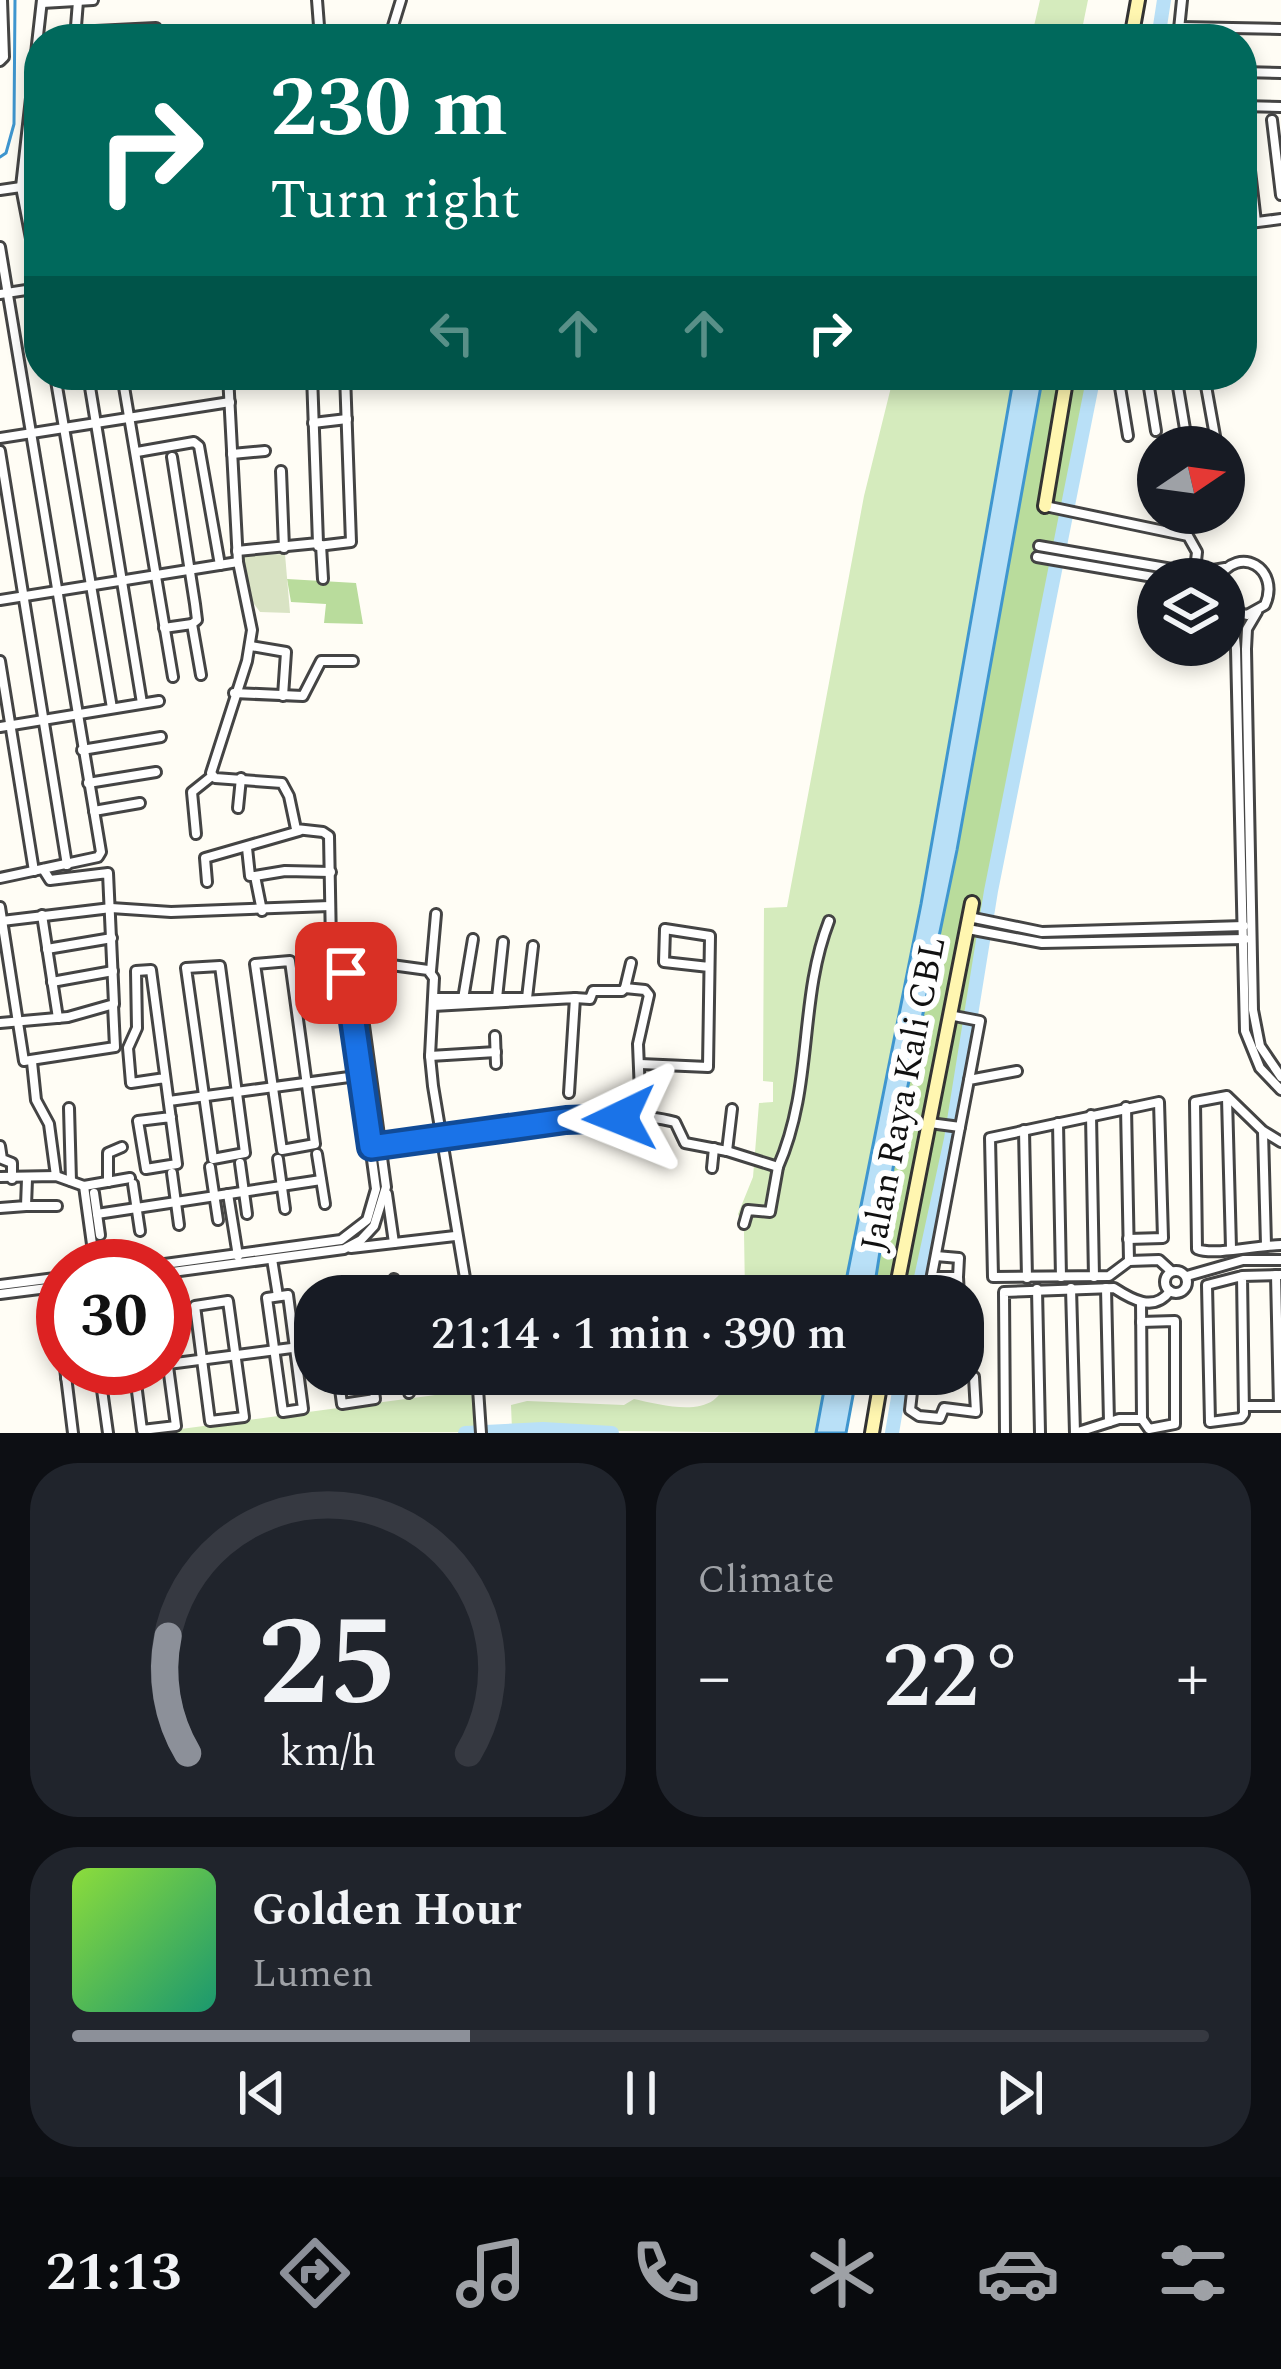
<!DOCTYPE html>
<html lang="en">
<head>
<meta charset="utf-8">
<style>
	:root { --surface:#171b24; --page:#20242c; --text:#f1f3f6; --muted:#9ea1a6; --line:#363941; --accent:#8c9099 }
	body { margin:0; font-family:Spectral,serif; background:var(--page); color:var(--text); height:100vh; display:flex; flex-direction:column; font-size:45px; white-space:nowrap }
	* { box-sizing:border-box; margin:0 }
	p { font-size:39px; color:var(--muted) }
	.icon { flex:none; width:66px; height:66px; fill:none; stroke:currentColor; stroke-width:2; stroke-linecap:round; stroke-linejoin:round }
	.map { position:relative; height:1433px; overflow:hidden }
	.side { display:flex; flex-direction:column; gap:30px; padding:30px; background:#0d0f14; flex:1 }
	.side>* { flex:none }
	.banner { position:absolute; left:24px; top:24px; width:1233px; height:366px; border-radius:48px; box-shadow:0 6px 18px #0003; background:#00695c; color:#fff; overflow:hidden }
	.needle { width:78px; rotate:77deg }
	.controls { position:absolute; left:1137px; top:426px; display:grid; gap:24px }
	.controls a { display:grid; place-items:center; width:108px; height:108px; border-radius:50%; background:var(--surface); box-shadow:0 6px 18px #0003; font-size:60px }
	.speed { position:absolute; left:36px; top:1239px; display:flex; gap:24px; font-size:60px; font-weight:700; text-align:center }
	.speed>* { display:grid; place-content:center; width:156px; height:156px; border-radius:50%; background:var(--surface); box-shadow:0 6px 18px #0003; line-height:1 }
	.speed .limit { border:18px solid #d22; background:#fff; color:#111 }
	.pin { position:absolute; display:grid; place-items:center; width:102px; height:102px; color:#fff; margin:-51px; border-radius:24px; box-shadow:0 6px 18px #0006 }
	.me { position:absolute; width:132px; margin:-66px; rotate:268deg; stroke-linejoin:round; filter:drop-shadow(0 0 9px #0008) }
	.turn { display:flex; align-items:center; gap:42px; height:252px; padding:0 48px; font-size:54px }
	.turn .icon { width:156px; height:156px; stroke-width:2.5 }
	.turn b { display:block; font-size:84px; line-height:102px }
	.lanes { display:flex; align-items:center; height:114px; padding:0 48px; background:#0003; justify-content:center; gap:60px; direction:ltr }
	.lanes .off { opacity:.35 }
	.big { font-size:90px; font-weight:600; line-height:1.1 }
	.side .widget { flex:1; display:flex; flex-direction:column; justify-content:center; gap:18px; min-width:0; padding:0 42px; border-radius:48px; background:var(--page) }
	.side .dial { align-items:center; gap:0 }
	.dial svg { height:312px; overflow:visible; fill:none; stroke:var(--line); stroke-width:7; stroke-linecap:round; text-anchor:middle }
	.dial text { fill:var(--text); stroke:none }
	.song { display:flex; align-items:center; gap:36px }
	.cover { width:144px; height:144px; border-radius:18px; background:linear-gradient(135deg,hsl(90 70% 55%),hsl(160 70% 35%)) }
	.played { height:12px; border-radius:6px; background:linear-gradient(90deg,var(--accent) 35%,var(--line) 35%) }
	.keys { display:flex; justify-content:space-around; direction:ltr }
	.heat { display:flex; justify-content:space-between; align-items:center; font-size:66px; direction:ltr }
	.side .tiles { flex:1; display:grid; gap:30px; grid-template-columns:1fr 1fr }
	.widget:last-child { grid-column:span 2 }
	.trip { position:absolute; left:294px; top:1275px; width:690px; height:120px; border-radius:48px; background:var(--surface); box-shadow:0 6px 18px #0003; font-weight:600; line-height:120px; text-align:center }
	.tabs { display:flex; height:192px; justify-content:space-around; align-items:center; background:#090b0e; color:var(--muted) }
	.tabs .icon { width:84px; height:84px }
	.tabs .active { color:var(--accent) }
	.tabs b { font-size:54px; color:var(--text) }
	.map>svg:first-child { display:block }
	.green { fill:#d5ebbd }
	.forest { fill:#b9dc9c }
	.cemetery { fill:#d9e3c4 }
	.water { fill:#b9e0f7; stroke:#3f96cf; stroke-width:3 }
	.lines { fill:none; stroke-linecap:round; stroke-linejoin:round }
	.stream { stroke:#3f96cf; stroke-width:3 }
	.river { stroke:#b9e0f7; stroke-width:14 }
	.minor-casing { stroke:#444; stroke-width:14 }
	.secondary-casing { stroke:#333; stroke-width:18 }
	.minor { stroke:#fff; stroke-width:8 }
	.secondary { stroke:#fff6b0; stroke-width:12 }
	.route-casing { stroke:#114b97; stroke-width:30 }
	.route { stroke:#1a73e8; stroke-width:21 }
	.labels { text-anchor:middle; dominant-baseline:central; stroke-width:12; stroke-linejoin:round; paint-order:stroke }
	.street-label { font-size:36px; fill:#111; stroke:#fff }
</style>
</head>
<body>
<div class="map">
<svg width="1281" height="1433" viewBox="0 0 1281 1433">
	<rect width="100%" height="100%" fill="#fffdf5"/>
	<g class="green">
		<path d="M1040,0h48l-8,39h-49z"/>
		<path d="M894,375h120l-93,529 -78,392h-124l26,-3 -1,-61 -6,-18 15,-37 6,-74 14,-1v-20l-10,-1 1,-173 23,-1 77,-411z"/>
		<path d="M726,1374h101l-11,59 -304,-3 -1,-25 16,-4 97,4 10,-6c32,7 89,23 92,-25z"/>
		<path d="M470,1390l11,42 -330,1 277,-37z"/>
	</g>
	<g class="forest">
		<path d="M1043,375h47l-174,921h-43l27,-172 57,-274z"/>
		<path d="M287,579l69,4 7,41 -39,-1 2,-19 -35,-2z"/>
	</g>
	<path class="cemetery" d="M285,554l5,59 -30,-1 -12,-16 -5,-41z"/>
	<g class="water">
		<path d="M1014,375h29l-86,475 -57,274 -27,172h-30l78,-392z"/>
		<path d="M827,1374h30l-11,59h-30z"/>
	</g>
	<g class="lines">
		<path class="stream" d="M0,157l6,-4 8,-29 1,-124"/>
		<g class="river">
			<path d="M1158,39l6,-39"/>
			<path d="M917,1296l34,-157 40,-248 103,-516"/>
			<path d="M465,1433l78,-4 69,4"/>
			<path d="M892,1433l10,-59"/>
		</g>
		<defs>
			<g id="minor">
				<path d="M317,0l3,39"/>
				<path d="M42,3l51,-3"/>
				<path d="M1179,27l102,2"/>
				<path d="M1134,31l44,7"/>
				<path d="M75,32l81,-4"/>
				<path d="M75,39l3,-38"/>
				<path d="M389,39l12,-39"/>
				<path d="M1178,39l4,-39"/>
				<path d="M0,61l4,-4 -2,-57"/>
				<path d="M1242,72l39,1"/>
				<path d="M1242,106l39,1"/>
				<path d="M1244,119l12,103"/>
				<path d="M1272,120l9,75"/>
				<path d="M0,190l21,-3"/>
				<path d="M1242,224l39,-5"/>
				<path d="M0,247l101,605 -3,5 -98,21"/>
				<path d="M39,280l-18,-93 21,-187"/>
				<path d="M0,294l39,-6"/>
				<path d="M55,375l57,333"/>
				<path d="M88,375l54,328"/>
				<path d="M122,375l51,302"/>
				<path d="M228,375l10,187 14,68 -5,31 -36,112 4,5 67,5 7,13 7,33 27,3 6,4 2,109 9,13 88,12 6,8 -4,78 3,30 35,210"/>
				<path d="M1118,375l10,61"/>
				<path d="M1147,375l9,56"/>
				<path d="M1176,375l12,72"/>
				<path d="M1204,375l13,72"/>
				<path d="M313,423l34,-4"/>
				<path d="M0,438l230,-36"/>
				<path d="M0,451l67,414"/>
				<path d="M137,452l57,-10 5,4 21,119"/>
				<path d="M232,454l33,-3"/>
				<path d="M172,457l23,147 2,16 -5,4 9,51"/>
				<path d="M281,471l3,77"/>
				<path d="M1045,506l143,30 9,16 -3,27"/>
				<path d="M321,545l2,34"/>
				<path d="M318,546l33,-4 -6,-167"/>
				<path d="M1039,546l156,27 30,-5"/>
				<path d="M237,551l81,-8 -6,-168"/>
				<path d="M1037,557l128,22"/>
				<path d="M1218,579c21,-36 63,-10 47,26l-18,10 -19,-5"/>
				<path d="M0,600l238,-38"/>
				<path d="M1226,609l8,19 2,21 9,382 15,37 21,22"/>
				<path d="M1257,612l-10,17 -1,20 7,361 7,36 21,31"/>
				<path d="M164,628l28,-4"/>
				<path d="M251,646l35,6 -3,44"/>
				<path d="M0,661l34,210"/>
				<path d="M234,693l69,3 18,-35h32"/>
				<path d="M0,727l159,-26"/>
				<path d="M82,750l79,-13"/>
				<path d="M88,783l68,-11"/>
				<path d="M238,808l3,-30"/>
				<path d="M94,811l46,-8"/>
				<path d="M196,834l-4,-42 20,-16"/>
				<path d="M247,848l3,28h5l7,35"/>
				<path d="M255,876l30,-5 46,1"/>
				<path d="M207,882l-2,-24 94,-27"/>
				<path d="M0,907l24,154 91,-14 -2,-42"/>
				<path d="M42,915l16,103"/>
				<path d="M969,917l73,15 202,-6"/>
				<path d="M2,921l109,-13 60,4 159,-6"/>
				<path d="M968,929l74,14 203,-4"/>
				<path d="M47,949l65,-11"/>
				<path d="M290,961l25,183 -33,6 -27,-186z"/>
				<path d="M631,963l-6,25 20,2 4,5 -11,49 3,73"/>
				<path d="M220,966l25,187 -32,6 -27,-191z"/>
				<path d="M431,971l5,-57"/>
				<path d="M52,982l61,-11"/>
				<path d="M434,998h93l6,-52"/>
				<path d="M497,998l6,-56"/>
				<path d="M575,998l15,1 3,-8h29l3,-3"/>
				<path d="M463,999l10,-60"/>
				<path d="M433,1006l142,-8 -6,95"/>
				<path d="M949,1015l31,6 -11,59"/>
				<path d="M0,1023l68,-6 46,-13 -6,-131 -58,7 -7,-11"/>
				<path d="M495,1036l1,28"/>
				<path d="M430,1056l66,-4"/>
				<path d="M32,1062l4,38 13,24 7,52"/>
				<path d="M640,1064l68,3 2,-131 -45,-7 -1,33 45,5"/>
				<path d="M165,1078l-34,5 -3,-35 9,-20 -1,-57 15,-1 26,194 -31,5 -8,-48 33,-4"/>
				<path d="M1227,1098l4,150"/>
				<path d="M169,1101l195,-26"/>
				<path d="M1126,1107l3,154"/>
				<path d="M69,1108l2,73"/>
				<path d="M1091,1115l3,162"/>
				<path d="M1058,1123l3,154"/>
				<path d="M960,1127l9,-47 48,-9"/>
				<path d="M1024,1130l3,148"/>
				<path d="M1263,1132l3,113"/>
				<path d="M1281,1142l-18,-11 -36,-35 -32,6 2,147c17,7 62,-4 84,-4"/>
				<path d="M0,1146l2,13 10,4v16"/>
				<path d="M380,1146c78,-11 222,-44 295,-24l10,21 42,8 5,-42"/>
				<path d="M727,1151l51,16 -8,45 -22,-2 -4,14"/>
				<path d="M317,1154l8,50"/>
				<path d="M278,1159l7,50"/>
				<path d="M240,1163l7,51"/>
				<path d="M210,1167l8,53"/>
				<path d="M778,1167c36,-82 20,-166 51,-246"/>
				<path d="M712,1168l2,-20"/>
				<path d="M172,1173l7,52"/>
				<path d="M0,1177l56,-1 28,10 46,-8"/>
				<path d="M108,1182v-29l14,-6"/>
				<path d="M133,1184l7,47"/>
				<path d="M84,1186l11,80"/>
				<path d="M94,1193l6,42"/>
				<path d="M228,1194l10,62"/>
				<path d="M387,1194l7,49"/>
				<path d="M26,1206h31"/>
				<path d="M0,1208l26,-2 1,-27"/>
				<path d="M97,1214l224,-34"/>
				<path d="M1128,1239l35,-1 -4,-136 -169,36 3,139 116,-1 20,-15 30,-1 12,11"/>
				<path d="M351,1248l104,-12"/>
				<path d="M936,1256l23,2 -1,19"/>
				<path d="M272,1259l6,37"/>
				<path d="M150,1266l191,-26 26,-20 9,-31 -31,-229"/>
				<circle cx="1176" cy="1282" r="11"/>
				<path d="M165,1273l179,-24 17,-9 13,-14 12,-39 -29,-213 4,-12"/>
				<path d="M1276,1275l3,131"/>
				<path d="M1187,1276l56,-16h38"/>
				<path d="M1242,1276l2,138 -3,4 -31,4 -3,-137 35,-9 39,-1"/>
				<path d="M932,1277h26l1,19"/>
				<path d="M394,1279l2,17"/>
				<path d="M0,1285l63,-8"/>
				<path d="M1071,1288l4,145"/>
				<path d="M1106,1288l3,134"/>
				<path d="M1037,1289l3,144"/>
				<path d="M0,1294l63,-8"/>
				<path d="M288,1295l15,114 -20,3 -16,-114z"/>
				<path d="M327,1296l-1,-8 34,-4 1,12"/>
				<path d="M418,1296l-1,-7 47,-6"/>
				<path d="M928,1296l32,-169 -30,-4"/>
				<path d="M228,1301l16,116 -34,4 -15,-115z"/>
				<path d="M1141,1302l1,117"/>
				<path d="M63,1323l-4,1 4,32"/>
				<path d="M168,1364l147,-19"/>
				<path d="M65,1368l8,65"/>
				<path d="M99,1368l9,65"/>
				<path d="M134,1368l8,62 34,-4 -11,-82"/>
				<path d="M338,1374l4,30 33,-5 -3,-25"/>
				<path d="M406,1374l3,19"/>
				<path d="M429,1374l1,3 22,-3"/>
				<path d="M477,1374l4,59"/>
				<path d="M914,1374l-4,36 9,6 21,2 4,-10 32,4 -2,-35 -16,-3"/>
				<path d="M66,1378l75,-10"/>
				<path d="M1245,1406h34"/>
				<path d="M1005,1433l-1,-141 110,-4c17,11 40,25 56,3"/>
				<path d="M1075,1433l44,-14h23l7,10 26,-5v-103l-34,1"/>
			</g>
			<g id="secondary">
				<path d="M1131,39l7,-39"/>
				<path d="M1045,506l22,-131"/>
				<path d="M895,1296l77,-393"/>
				<path d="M872,1433l10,-59"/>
			</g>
		</defs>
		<use href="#minor" class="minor-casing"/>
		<use href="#secondary" class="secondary-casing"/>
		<use href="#minor" class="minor"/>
		<use href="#secondary" class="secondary"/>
	</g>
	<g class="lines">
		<defs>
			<path id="route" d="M346,973l25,174 195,-27 54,-2"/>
		</defs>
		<use href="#route" class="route-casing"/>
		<use href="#route" class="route"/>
	</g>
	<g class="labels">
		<g class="street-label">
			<text transform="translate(904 1094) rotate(-79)">Jalan Raya Kali CBL</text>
		</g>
	</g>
</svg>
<div class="controls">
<a><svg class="needle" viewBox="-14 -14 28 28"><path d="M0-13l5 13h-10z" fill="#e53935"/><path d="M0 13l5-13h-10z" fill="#9ea1a6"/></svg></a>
<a><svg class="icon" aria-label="layers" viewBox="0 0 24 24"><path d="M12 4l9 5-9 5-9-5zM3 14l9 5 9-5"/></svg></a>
</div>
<div class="speed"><div class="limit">30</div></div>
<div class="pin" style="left:346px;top:973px;background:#d93025"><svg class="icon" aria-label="arrive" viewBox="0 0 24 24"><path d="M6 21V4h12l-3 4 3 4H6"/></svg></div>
<svg class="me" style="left:620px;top:1118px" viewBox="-20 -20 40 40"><path d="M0-17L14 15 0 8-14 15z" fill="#1a73e8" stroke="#fff" stroke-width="4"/></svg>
<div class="trip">21:14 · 1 min · 390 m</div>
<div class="banner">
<div class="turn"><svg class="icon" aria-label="right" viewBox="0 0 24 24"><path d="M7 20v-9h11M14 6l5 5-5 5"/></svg><div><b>230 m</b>Turn right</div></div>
<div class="lanes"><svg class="icon off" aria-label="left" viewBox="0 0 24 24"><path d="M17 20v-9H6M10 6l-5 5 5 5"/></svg><svg class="icon off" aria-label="ahead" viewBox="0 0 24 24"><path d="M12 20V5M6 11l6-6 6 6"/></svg><svg class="icon off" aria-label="ahead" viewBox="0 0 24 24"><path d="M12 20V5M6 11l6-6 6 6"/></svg><svg class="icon" aria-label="right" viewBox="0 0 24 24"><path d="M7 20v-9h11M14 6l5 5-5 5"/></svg></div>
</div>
</div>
<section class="side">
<div class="tiles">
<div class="widget dial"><svg viewBox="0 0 100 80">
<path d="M14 69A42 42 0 1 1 86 69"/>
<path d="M14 69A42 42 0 0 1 9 39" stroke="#8c9099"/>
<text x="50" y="56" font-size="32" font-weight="700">25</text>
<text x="50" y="72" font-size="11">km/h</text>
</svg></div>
<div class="widget"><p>Climate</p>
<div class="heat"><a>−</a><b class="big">22°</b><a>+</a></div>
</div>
<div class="widget">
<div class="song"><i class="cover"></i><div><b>Golden Hour</b><p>Lumen</p></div></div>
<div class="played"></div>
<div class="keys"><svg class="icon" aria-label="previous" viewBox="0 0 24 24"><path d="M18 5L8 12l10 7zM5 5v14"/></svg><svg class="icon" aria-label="pause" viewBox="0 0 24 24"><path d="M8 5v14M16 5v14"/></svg><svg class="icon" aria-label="next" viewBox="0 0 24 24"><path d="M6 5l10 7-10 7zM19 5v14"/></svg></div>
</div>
</div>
</section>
<nav class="tabs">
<b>21:13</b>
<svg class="icon active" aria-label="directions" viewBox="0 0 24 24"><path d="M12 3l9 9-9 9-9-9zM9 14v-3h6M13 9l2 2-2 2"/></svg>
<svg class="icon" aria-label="music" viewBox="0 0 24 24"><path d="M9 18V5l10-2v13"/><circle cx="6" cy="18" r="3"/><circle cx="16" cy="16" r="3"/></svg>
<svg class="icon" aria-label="phone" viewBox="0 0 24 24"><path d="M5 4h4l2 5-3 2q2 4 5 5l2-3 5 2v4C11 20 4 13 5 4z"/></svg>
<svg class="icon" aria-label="climate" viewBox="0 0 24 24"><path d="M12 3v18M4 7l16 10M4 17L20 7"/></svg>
<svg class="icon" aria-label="car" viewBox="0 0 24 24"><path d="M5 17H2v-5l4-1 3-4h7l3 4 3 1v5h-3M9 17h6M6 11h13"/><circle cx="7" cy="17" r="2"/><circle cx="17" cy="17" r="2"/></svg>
<svg class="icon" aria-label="filters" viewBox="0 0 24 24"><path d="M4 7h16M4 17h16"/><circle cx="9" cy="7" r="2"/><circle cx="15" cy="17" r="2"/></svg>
</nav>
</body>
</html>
